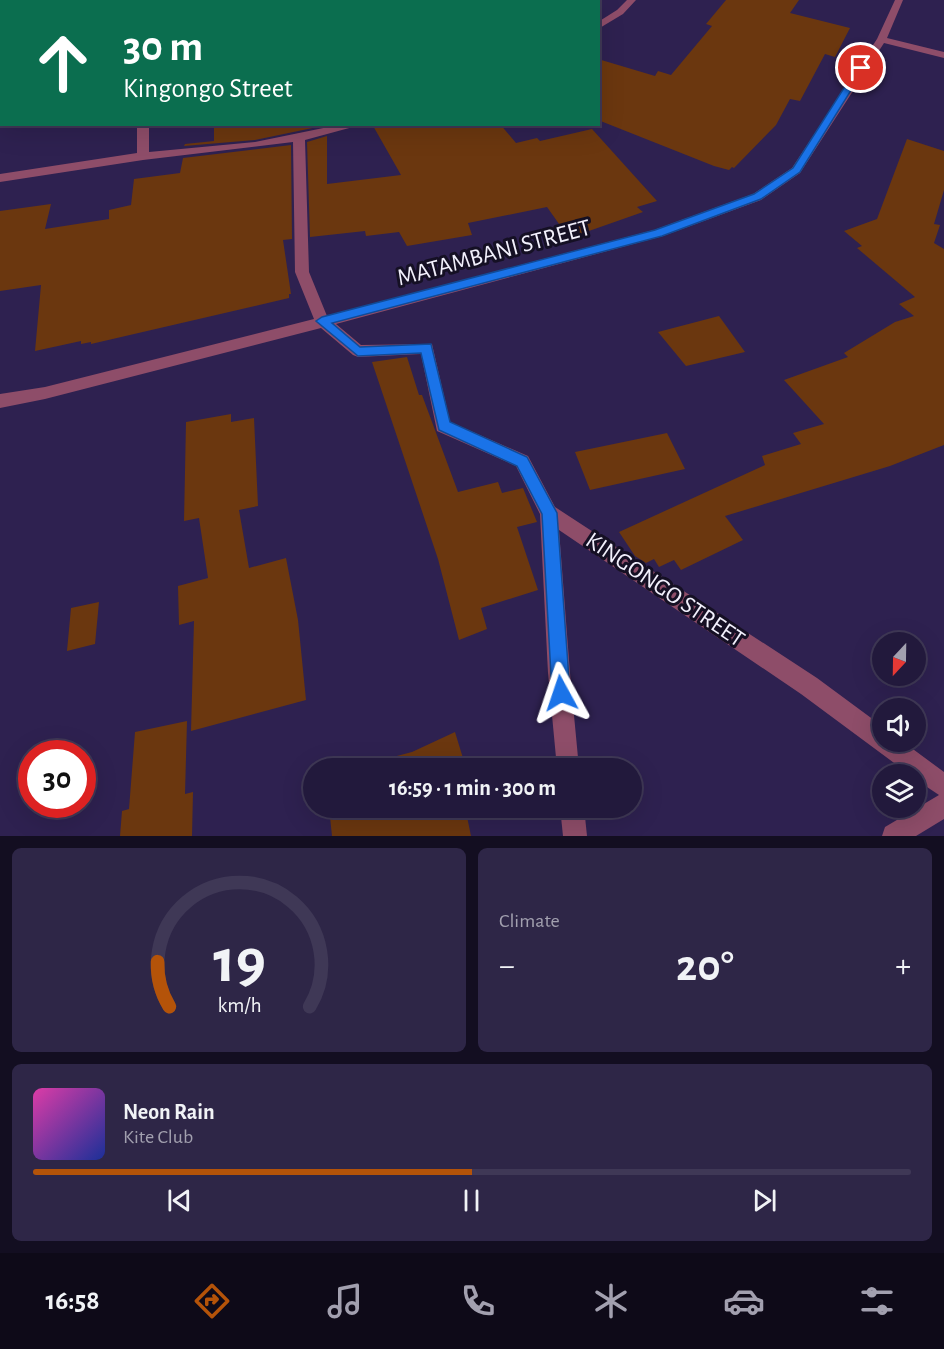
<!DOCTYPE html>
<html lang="en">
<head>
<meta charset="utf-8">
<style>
	:root { --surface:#22193c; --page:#2e2647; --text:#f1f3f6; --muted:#a2a0af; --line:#3f3856; --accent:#b45309 }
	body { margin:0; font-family:"Alegreya Sans",sans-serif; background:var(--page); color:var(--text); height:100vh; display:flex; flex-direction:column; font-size:22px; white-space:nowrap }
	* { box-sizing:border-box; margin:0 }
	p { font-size:20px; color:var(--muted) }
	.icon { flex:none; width:33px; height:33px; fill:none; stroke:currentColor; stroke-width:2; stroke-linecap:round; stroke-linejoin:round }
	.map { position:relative; height:836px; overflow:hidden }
	.side { display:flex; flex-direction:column; gap:12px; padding:12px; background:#130e21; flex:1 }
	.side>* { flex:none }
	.banner { position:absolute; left:0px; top:0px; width:600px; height:126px; box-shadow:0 6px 24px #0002,0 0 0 2px var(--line); background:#0b6e4f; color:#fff; overflow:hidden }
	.needle { width:39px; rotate:202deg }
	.controls { position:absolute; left:872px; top:632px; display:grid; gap:12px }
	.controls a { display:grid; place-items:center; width:54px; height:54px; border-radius:50%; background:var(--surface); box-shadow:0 6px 24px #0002,0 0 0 2px var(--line); font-size:30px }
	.speed { position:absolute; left:18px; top:740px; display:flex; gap:12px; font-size:30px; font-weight:700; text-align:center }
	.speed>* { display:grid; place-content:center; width:78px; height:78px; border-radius:50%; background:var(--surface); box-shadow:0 6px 24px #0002,0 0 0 2px var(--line); line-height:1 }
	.speed .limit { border:9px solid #d22; background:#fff; color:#111 }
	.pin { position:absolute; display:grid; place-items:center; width:51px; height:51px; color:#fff; margin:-26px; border:3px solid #fff; border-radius:50%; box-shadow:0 2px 6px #0007 }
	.me { position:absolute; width:66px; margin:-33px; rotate:355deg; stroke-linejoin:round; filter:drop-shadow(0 0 4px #0008) }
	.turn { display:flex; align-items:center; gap:21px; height:126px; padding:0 24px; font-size:27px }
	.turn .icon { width:78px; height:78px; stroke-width:2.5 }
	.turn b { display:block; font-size:42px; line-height:51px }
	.big { font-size:45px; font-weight:700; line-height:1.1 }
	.side .tile { flex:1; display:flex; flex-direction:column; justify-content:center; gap:9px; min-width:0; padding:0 21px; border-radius:9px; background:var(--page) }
	.side .dial { align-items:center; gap:0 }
	.dial svg { height:156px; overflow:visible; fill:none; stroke:var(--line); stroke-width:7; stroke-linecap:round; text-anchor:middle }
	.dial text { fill:var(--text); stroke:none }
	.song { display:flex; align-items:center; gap:18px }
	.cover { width:72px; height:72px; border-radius:9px; background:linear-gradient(135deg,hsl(320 70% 55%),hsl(230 70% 35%)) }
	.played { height:6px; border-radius:3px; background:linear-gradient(90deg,var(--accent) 50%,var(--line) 50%) }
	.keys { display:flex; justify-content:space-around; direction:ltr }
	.heat { display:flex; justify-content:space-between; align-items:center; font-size:33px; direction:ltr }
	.side .tiles { flex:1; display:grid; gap:12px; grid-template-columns:1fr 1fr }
	.tile:last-child { grid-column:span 2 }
	.trip { position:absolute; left:303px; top:758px; width:339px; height:60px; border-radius:30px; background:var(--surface); box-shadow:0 6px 24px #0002,0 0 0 2px var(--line); font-weight:700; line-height:60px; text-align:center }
	.tabs { display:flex; height:96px; justify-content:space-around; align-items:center; background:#0e0a18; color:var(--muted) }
	.tabs .icon { width:42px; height:42px }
	.tabs .active { color:var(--accent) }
	.tabs b { font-size:27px; color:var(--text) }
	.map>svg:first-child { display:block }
	.building { fill:#6b370f }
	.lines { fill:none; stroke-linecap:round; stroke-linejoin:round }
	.minor { fill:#8e4d69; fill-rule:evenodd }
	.route { fill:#1a73e8; stroke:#114b97; stroke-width:1.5 }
	.labels { text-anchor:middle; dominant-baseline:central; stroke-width:6; stroke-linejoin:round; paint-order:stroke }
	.street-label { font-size:24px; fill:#f2f0fc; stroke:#151024 }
</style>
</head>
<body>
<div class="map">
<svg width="944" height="836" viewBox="0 0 944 836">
	<rect width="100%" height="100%" fill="#2e2150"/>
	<g class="building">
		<path d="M726,0h73l-9,13 60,15 -15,29 -10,-3 -25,47 -10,-2 -14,26 -42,43 -2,-1 -3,3 -15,-4 -116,-46v-61l57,17 3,-5 13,4 41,-49 -6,-2z"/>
		<path d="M214,124h113v1l-72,15 -71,6 1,-2 29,-3z"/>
		<path d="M372,124h128l16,19 21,-5 3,3 52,-12 65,72 -20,6 6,5 -74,26 -22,-31 -79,16 4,12 -65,11 -8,-14 -33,4 -1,-5 -55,6 -3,-95 20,-6v48l74,-9z"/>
		<path d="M907,139l37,12v39l-10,34 6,1 -6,18 10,6v196l-54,21 -165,50 18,24 -62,30 -7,-10 -15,7 -5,-8 -8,4 -11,-7 -16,-24 146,-67 -3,-9 39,-12 -8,-11 31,-9 -40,-44 64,-23 -4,-4 51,-31 19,-6 -15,-12 16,-7 -58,-49 5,-2 -18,-15 33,-12z"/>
		<path d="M291,145l1,94 -9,1 8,54h-2v4l-198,46v-2l-10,2v-3l-46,10 6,-66 -41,6v-80l51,-7 -6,25 64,-10v-9l22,-5 3,-26 46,-6 3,-15z"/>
		<path d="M719,316l26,36 -59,14 -28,-34z"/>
		<path d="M407,357l12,38h3l36,97 40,-10 4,11 21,-5 14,34 -20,5 21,63 -57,18 6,21 -28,11 -21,-81 -66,-197z"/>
		<path d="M231,414v8l23,-4 4,88 -19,4 10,58 37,-10 12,62 8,80 -115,31 3,-110 -15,4 -1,-39 30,-8 -9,-60 -15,3 2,-99z"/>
		<path d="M667,433l18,36 -95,21 -15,-38z"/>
		<path d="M99,602l-4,42 -28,7 4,-43z"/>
		<path d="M187,721l-2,73 8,-2 -1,44h-72l2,-25 7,-2 6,-77z"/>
		<path d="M455,732l11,36h-115l61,-16z"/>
		<path d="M329,807h136l6,29h-139z"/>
	</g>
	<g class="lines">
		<g class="minor">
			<rect x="140" y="0" width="8" height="2"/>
			<path d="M334,0h12l1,2h-12z"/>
			<path d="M627,0h9l-13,14 -25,15v-7l19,-12z"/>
			<path d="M895,0h8l-16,38 57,14v6l-60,-15 -84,130 -39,27 -98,36 -327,88 25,21 71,-1 18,78 78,34 27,51 262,171 65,48v15h20l42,31v47l-28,17h-34l3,-9 54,-32 -24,-16v-5h-6l-108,-80 -242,-164 11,143 9,95h-22l-9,-95 -8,-159 -24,-48 -79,-35 -16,-77 -63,3 -5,-2 -32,-27 -276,71 -45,9v-14l45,-7 269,-68 -19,-47 -2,-130 -150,18 -143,22v-8l137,-21v-29h12v28l106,-10 88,-18h21l-59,16 4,132 18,44 327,-86 99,-36 39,-26 85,-129z"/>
			<path d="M560,807h24l3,29h-24z"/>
		</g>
	</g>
	<path class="route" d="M858,66l7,2 -65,104 -39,27 -99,37 -330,87 28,24 71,-3 19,78 77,35 30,56 13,180 -3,6 -6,3 -7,-3 -2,-6 -10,-179 -25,-48 -78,-36 -18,-77 -63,3 -42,-35 6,-4 333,-87 99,-36 39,-26z"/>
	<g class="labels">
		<g class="street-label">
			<text transform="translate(494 253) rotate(-15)">MATAMBANI STREET</text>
			<text transform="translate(665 590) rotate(34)">KINGONGO STREET</text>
		</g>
	</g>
</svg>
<div class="controls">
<a><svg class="needle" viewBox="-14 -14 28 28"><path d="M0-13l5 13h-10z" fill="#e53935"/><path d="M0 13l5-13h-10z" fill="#a2a0af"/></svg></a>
<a><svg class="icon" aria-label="sound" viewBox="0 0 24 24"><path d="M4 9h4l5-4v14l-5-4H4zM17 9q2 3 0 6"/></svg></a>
<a><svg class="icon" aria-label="layers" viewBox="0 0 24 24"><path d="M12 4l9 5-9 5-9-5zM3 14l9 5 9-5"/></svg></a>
</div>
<div class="speed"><div class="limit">30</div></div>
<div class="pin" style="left:861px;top:68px;background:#d93025"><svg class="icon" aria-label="arrive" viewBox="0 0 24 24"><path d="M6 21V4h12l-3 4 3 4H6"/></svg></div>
<svg class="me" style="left:561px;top:693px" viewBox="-20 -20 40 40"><path d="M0-17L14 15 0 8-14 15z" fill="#1a73e8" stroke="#fff" stroke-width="4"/></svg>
<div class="trip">16:59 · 1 min · 300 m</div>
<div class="banner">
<div class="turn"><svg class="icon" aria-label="ahead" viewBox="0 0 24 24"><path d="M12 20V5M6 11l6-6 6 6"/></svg><div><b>30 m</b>Kingongo Street</div></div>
</div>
</div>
<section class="side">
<div class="tiles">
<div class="tile dial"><svg viewBox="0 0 100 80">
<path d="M14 69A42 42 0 1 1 86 69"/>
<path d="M14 69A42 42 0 0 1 8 46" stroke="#b45309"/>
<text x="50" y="56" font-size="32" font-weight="700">19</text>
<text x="50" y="72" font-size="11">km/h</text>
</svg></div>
<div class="tile"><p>Climate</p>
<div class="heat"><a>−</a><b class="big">20°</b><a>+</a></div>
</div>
<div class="tile">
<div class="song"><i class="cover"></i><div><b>Neon Rain</b><p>Kite Club</p></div></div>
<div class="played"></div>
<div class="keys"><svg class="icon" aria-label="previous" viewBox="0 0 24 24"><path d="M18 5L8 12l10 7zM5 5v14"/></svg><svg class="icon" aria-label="pause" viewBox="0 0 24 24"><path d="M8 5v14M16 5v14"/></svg><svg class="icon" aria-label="next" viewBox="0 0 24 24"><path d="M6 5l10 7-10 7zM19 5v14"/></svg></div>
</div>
</div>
</section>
<nav class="tabs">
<b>16:58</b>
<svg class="icon active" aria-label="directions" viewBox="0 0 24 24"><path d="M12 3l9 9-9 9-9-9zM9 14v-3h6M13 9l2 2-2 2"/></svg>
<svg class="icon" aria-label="music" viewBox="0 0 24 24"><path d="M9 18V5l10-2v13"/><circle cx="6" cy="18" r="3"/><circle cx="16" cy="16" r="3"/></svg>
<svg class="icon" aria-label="phone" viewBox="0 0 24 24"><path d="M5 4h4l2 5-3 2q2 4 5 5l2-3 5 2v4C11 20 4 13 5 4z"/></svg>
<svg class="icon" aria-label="climate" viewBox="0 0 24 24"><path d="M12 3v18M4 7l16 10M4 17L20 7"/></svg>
<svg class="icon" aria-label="car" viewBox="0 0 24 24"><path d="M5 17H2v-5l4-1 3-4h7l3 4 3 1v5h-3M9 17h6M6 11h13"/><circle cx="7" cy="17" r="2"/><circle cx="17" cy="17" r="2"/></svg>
<svg class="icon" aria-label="filters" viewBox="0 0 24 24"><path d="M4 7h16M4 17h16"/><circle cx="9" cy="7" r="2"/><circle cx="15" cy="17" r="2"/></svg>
</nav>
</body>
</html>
